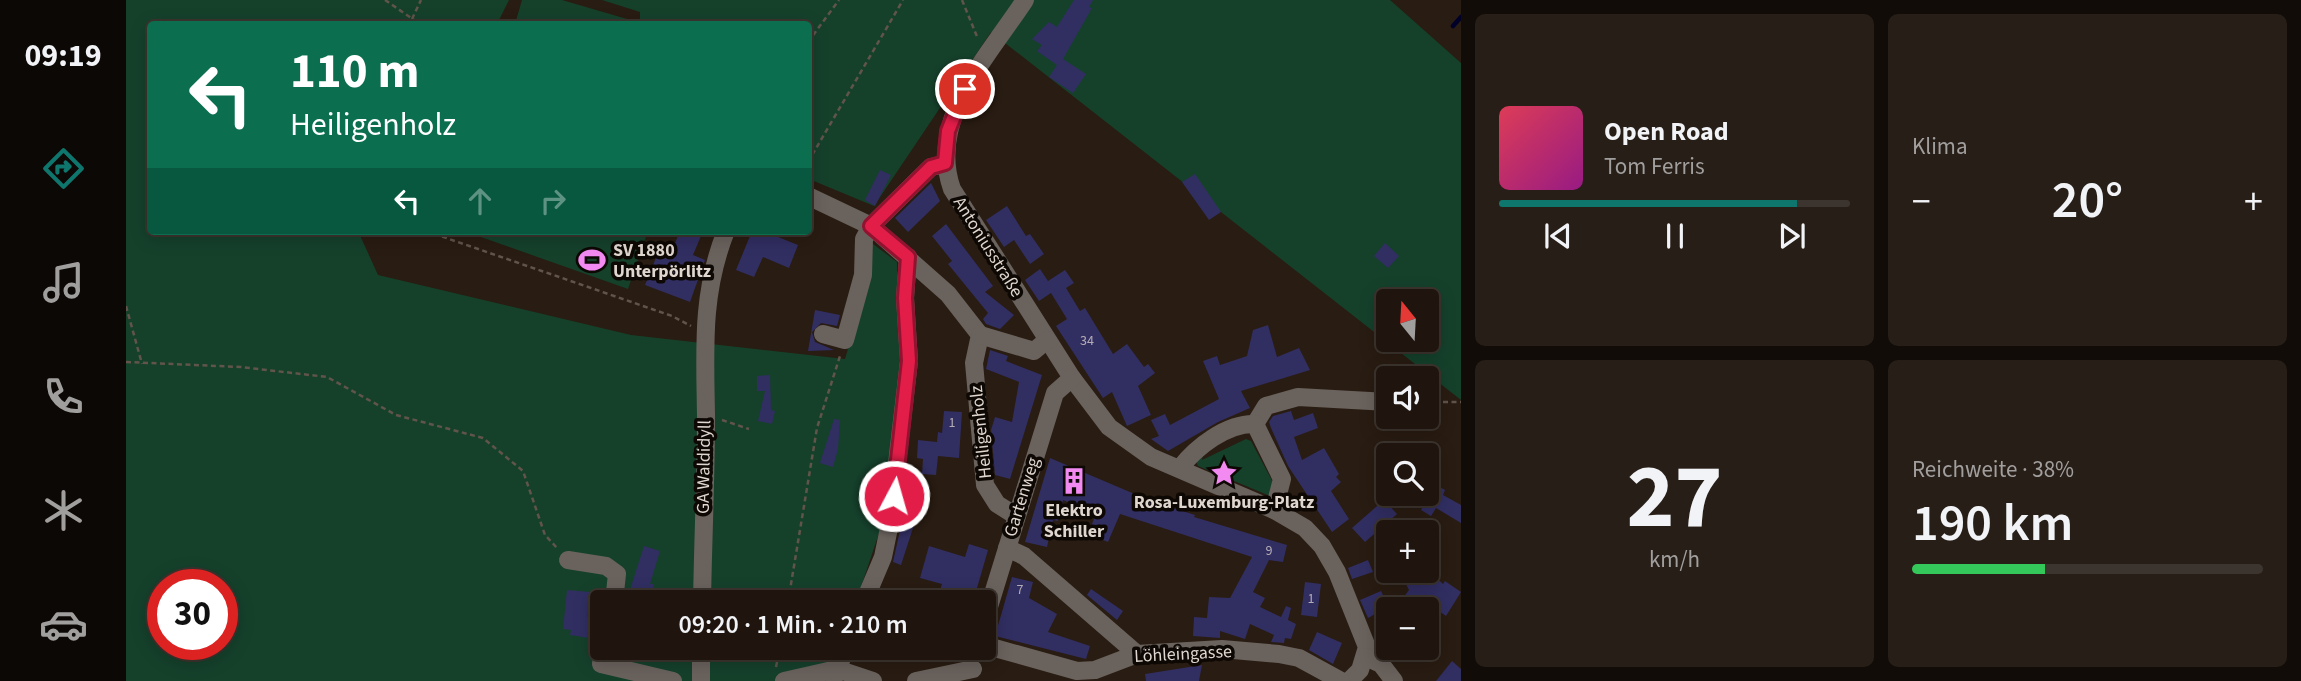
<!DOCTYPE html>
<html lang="de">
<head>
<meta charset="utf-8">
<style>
	:root { --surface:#1f150e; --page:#271e17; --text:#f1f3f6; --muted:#a19f9e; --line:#3c342e; --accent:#0f766e }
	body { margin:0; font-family:"Source Sans 3",sans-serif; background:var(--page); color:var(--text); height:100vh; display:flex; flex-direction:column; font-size:26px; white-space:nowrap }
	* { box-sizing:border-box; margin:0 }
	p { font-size:23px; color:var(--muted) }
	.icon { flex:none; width:38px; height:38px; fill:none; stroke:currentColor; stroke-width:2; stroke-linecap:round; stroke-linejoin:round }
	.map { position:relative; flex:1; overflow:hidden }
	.details { display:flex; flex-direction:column; gap:14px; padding:14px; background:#110c08; width:840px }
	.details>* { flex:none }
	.hud { position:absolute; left:21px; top:21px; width:665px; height:214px; border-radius:7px; box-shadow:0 4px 18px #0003,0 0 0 2px var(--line); background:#0b6e4f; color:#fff; overflow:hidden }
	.needle { width:46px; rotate:342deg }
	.fabs { position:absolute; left:1250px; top:289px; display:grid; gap:14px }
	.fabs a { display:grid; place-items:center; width:63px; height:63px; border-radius:7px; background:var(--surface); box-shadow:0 4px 18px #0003,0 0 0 2px var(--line); font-size:35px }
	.speed { position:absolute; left:21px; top:569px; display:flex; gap:14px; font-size:35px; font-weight:700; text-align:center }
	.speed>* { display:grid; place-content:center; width:91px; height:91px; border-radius:50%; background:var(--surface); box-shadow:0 4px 18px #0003,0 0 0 2px var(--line); line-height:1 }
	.speed .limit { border:10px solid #d22; background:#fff; color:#111 }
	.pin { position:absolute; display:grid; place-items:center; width:60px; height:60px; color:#fff; margin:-30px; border:4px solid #fff; border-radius:50%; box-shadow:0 2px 7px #0007 }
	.me { position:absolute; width:77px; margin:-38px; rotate:6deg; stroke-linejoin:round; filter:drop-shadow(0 0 5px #0008) }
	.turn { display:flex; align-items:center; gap:24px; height:147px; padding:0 28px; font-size:32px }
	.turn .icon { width:91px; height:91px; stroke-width:2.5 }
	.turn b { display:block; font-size:49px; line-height:60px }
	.lanes { display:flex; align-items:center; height:66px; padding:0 28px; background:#0003; justify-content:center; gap:35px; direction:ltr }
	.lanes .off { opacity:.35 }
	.big { font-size:52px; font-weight:600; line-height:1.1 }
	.details .widget { flex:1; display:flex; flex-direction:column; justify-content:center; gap:10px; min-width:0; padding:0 24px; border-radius:10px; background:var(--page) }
	.details .dial { align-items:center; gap:0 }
	.dial b { font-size:91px; line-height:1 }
	.song { display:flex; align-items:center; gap:21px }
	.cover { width:84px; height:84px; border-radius:10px; background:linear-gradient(135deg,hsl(350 70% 55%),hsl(310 70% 35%)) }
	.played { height:7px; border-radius:4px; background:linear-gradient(90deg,var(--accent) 85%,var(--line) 85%) }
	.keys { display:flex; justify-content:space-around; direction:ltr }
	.heat { display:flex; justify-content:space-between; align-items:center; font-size:38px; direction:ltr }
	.charge { height:10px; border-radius:5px; background:linear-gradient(90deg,#34c759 38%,var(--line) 0) }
	.details .tiles { flex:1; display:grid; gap:14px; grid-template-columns:repeat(2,1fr) }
	.trip { position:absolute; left:464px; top:590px; width:406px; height:70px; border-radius:7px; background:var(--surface); box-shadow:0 4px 18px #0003,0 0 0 2px var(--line); font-weight:600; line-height:70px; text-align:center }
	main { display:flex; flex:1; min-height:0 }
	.tab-bar { display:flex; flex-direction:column; width:126px; justify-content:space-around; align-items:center; background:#0c0806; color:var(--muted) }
	.tab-bar .icon { width:49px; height:49px }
	.tab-bar .on { color:var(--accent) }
	.tab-bar b { font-size:32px; color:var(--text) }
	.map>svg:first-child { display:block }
	.green { fill:#15412b; fill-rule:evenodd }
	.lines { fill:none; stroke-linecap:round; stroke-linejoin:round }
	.stream { stroke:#000028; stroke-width:4.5 }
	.building { fill:#312e62 }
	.path { stroke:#60544b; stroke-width:2.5; stroke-dasharray:5 3.5; stroke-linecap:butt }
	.minor { stroke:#6a625d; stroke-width:18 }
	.route-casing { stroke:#92132f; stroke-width:18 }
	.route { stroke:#e11d48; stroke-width:12 }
	.labels { text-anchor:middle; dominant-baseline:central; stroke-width:7; stroke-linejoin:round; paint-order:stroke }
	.number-label { font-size:14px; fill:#b4acb4 }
	.street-label { font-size:18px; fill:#dfd6cf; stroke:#0d0804 }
	.poi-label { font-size:18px; font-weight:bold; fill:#dfd6cf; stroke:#0d0804 }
</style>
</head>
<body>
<main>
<nav class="tab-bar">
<b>09:19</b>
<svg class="icon on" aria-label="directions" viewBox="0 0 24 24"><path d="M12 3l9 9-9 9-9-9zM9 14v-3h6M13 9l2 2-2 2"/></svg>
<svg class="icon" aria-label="music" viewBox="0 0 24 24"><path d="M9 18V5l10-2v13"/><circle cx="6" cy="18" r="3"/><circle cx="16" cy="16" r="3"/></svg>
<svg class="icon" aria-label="phone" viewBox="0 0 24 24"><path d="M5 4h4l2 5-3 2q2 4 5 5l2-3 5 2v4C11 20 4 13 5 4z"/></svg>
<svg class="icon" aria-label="climate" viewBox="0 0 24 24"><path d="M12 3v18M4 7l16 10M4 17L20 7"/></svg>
<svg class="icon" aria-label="car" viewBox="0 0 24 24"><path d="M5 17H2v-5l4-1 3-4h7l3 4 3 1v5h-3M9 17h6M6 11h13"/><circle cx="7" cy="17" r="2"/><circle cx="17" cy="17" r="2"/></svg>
</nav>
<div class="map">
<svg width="1335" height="681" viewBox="0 0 1335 681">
	<rect width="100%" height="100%" fill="#291c12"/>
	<g class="green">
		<path d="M0,0h383l-12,24h-347v207h208l20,44 253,60 214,24 15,-51 9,-67 28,21 3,102 -18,160 -26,78h-254v46h236l-13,33h-699zM37,584h59v60h-59z"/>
		<path d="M396,0h40l65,19 -2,5h-110z"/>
		<path d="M476,0h788l71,63v337l-470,-368 -117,174 -65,-27 -1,-155h-168v-12zM1262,301h38v39h-38z"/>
		<path d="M338,231h184l-20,58z"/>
		<path d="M1120,439l5,2 24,45 -5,10 -72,-30 -2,-5 8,-12 -2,11z"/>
	</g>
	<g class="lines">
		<path class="stream" d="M1327,26l8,-9"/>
	</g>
	<g class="building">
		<path d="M948,0h19l-4,7 3,1 -29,51 23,15 -13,19 -24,-16 8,-12 -20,-14 5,-6 -10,-6 17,-17 8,5z"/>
		<path d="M754,170l11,5 -16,31 -10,-6z"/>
		<path d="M1069,174l26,38 -12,8 -27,-38z"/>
		<path d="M805,183l9,18 -32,31 -13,-14z"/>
		<path d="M881,206l19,30 4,-2 14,20 -14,10 -16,-24 -10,7 -18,-27z"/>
		<path d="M820,224l47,62 -8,6 29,23 -14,14 -14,-5 -3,-5 5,-6 -40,-49 4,-3 -20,-25z"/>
		<path d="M554,231h23l-10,24 12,5 -15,42 -45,-17 17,-42 11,5z"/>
		<path d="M626,231h11l35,14 -9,23 -26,-11 -9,20 -18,-7z"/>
		<path d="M1259,243l14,13 -11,12 -14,-12z"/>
		<path d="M914,269l8,12 17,-11 9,13 -8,5 14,23 5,-3 28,46 14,-10 17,23 4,-3 7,9 -17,13 13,29 -24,11 -15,-34 -9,6 -47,-72 11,-7 -16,-26 -12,8 -14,-21z"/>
		<path d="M689,310l25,5 -3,11 -16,-3 -9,9 3,10 19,8 -26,1z"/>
		<path d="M1142,325l9,32 22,-9 11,22 -69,21 9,17 -32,14 -50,29 -17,-12 8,-3 -8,-16 14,-6 5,11 49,-26 -16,-38 14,-5 3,9 27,-9 6,-26z"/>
		<path d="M864,350l18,6 -2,5 36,14 -32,104 -15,-4 -4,-45 4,-13 17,5 7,-40 -33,-13z"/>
		<path d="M644,375l1,35 4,1 -3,13 -14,-3 7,-30h-8v-15z"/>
		<path d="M818,411l18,1 -3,46 -21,-2 -2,19 -14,-1 1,-15 -6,-1 1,-18 19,2 1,-10 4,1z"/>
		<path d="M1165,411l3,9 19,-7 5,15 -24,9 8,23 22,-12 15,26 -3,3 5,5 -10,9 18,28 -17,13 -44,-66 -17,-38 -2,-6 4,-6z"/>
		<path d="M708,419l6,1 -2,29 -5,18 -13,-4z"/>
		<path d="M924,458l101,43 44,14 -1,2 93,28 -4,17 -14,-2 -16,32 12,6 -5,9 21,10 5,-11 5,2 -3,12 8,4 -5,15 -6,-1 -1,5 -13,-1 3,-7 -24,-11 -5,15 -25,-8v7l-27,-2 1,-19 13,1 2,-21 21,1 22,-41 -132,-43 -12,28 -20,-8 8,-20 -33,-14 -5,21 -5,-1 -6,27 -22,-5z"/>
		<path d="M1300,485h10l9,5 -2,5 18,10v18l-25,-15 -5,8 -10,-6 8,-12z"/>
		<path d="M783,490l15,4 -23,71 -8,-3z"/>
		<path d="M1258,500l13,14 -32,28 -13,-14z"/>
		<path d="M843,544l19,6 -15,52h-37l6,-18 -22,-6 9,-32 36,11z"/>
		<path d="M518,546l16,5 -10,33h4l-3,16 -23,-4z"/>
		<path d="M1242,560l5,12 -21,7 -4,-11z"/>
		<path d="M1302,570l15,14 2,-3 16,11 -15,24 -10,-7h-41l14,-19 -5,-10z"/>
		<path d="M886,577l21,5 -4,16 28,16 -9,18 42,14 -4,13 -91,-23z"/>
		<path d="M1179,582l16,2 -4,33 -16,-2z"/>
		<path d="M965,589l32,22 -6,9 -30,-25z"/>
		<path d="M441,590l23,2 -3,25h4l-2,21 -19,-3 1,-5 -8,-1z"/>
		<path d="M1255,591l7,14v14l-9,-7 -11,6 -8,-18z"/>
		<path d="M1191,632l25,11 -9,21 -24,-14z"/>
		<path d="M1326,661l9,8v12h-25z"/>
		<path d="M1076,665l-3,16h-53l-1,-7z"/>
	</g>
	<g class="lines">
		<g class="path">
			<path d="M259,0l35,24"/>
			<path d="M836,0l16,39"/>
			<path d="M286,19l9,-19"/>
			<path d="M682,42l31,-42"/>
			<path d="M682,162l95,-162"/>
			<path d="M300,231l246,85 19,10"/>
			<path d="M0,306l16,58"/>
			<path d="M0,362l115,5 86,10 69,38 87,23 40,33 22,64 12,13"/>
			<path d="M1300,402h35"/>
			<path d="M596,420l27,9"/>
			<path d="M662,602l29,-174 23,-72"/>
			<path d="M650,667l4,-19"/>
		</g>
		<g class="minor">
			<path d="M899,0c-36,55 -98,119 -73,189l120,189 37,49 42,30 123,53 31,18 17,18 15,26 30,75 -7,23 -11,11"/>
			<path d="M682,196l63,30 77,68 32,41 -6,28 11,122 12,19 19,12"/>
			<path d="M697,334l22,6 18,-65 1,-36 7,-13 60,-59 14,-3"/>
			<path d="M854,335l54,16 13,-11"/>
			<path d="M1129,424l11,-18 32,-9 90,5"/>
			<path d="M1129,424l27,55 -8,31"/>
			<path d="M1054,468c16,-21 47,-45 75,-44"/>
			<path d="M881,548l17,8 113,98"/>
			<path d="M442,560l38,6 11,8 -3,28"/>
			<path d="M576,602c1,-62 4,-125 4,-187 -1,-65 -5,-122 20,-184"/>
			<path d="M738,602l19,-45 7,-34 19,-162 -4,-63 3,-41"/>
			<path d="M858,623l71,-230 17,-15"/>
			<path d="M858,645l93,26 18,-1 42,-16 85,-5 57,5 20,4 42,23"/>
			<path d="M478,648l-3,16 72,17"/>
			<path d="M1240,657l15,7 13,17"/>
			<path d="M708,678l12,-30"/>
			<path d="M575,681v-33"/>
			<path d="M658,681l53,-12 36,12"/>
			<path d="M790,681l57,-12"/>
		</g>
	</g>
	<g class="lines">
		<defs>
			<path id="route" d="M768,496l15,-135 -4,-63 3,-41 -37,-31 60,-59 14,-4 3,-32 17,-42"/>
		</defs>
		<use href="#route" class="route-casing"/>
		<use href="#route" class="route"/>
	</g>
	<defs>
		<symbol id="stadium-bare" viewBox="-9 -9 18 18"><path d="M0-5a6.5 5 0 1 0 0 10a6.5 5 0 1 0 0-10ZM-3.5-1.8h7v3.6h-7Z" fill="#f38af1" stroke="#0d0804" stroke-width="2.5" paint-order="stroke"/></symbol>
		<symbol id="sight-bare" viewBox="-9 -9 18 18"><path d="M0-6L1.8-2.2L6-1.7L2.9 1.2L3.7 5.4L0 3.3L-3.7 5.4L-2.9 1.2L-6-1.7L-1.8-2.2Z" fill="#f38af1" stroke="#0d0804" stroke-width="2.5" paint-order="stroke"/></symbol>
		<symbol id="building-bare" viewBox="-9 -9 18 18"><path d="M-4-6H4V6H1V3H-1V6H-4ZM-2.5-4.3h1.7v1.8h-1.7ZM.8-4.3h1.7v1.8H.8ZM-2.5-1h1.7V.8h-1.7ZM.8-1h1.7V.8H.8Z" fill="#f38af1" stroke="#0d0804" stroke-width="2.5" paint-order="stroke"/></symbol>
	</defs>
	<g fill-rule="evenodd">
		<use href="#stadium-bare" x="447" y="241" width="38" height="38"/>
		<use href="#sight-bare" x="1079" y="454" width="38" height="38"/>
		<use href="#building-bare" x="929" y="462" width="38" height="38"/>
	</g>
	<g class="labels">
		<g class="number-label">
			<text x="961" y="341">34</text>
			<text x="826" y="423">1</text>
			<text x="1143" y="551">9</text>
			<text x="894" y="590">7</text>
			<text x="1185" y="599">1</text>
		</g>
		<g class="street-label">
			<text transform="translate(862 247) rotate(58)">Antoniusstraße</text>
			<text transform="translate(855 432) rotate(-96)">Heiligenholz</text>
			<text transform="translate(578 467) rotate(-89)">GA Waldidyll</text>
			<text transform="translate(896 497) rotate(-73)">Gartenweg</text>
			<text transform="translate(1057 654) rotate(-3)">Löhleingasse</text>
		</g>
		<g class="poi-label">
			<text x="487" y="250" text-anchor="start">SV 1880<tspan x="487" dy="21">Unterpörlitz</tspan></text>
			<text x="1098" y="502">Rosa-Luxemburg-Platz</text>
			<text x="948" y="510">Elektro<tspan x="948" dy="21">Schiller</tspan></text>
		</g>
	</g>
</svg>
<div class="fabs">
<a><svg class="needle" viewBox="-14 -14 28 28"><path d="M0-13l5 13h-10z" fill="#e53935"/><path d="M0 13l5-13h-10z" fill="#a19f9e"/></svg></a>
<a><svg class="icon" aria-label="sound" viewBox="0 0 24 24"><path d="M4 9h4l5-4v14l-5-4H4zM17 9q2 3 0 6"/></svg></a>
<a><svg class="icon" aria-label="search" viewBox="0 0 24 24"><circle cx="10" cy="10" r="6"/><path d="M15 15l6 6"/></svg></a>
<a>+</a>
<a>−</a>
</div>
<div class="speed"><div class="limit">30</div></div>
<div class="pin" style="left:839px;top:89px;background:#d93025"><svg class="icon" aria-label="arrive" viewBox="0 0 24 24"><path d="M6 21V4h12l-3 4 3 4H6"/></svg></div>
<svg class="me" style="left:768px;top:496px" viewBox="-20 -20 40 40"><circle r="17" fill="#e11d48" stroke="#fff" stroke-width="3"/><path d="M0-11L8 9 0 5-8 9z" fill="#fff"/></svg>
<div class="trip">09:20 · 1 Min. · 210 m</div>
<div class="hud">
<div class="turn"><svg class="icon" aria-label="left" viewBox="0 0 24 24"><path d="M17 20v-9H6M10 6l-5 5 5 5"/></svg><div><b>110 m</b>Heiligenholz</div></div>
<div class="lanes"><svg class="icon" aria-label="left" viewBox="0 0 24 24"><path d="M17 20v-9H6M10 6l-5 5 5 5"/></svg><svg class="icon off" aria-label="ahead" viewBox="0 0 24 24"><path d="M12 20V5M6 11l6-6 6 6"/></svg><svg class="icon off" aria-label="right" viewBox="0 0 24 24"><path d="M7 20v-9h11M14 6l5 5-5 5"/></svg></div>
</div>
</div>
<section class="details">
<div class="tiles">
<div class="widget">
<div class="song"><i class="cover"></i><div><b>Open Road</b><p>Tom Ferris</p></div></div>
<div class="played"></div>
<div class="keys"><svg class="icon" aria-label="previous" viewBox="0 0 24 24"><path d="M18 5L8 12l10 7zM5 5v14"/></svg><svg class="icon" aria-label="pause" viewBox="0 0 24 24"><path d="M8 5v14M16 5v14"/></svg><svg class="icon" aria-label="next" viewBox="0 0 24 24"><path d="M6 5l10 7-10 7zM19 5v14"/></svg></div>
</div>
<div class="widget"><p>Klima</p>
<div class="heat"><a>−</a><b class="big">20°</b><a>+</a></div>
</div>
<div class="widget dial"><b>27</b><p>km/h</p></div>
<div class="widget"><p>Reichweite · 38%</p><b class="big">190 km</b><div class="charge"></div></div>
</div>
</section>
</main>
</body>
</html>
